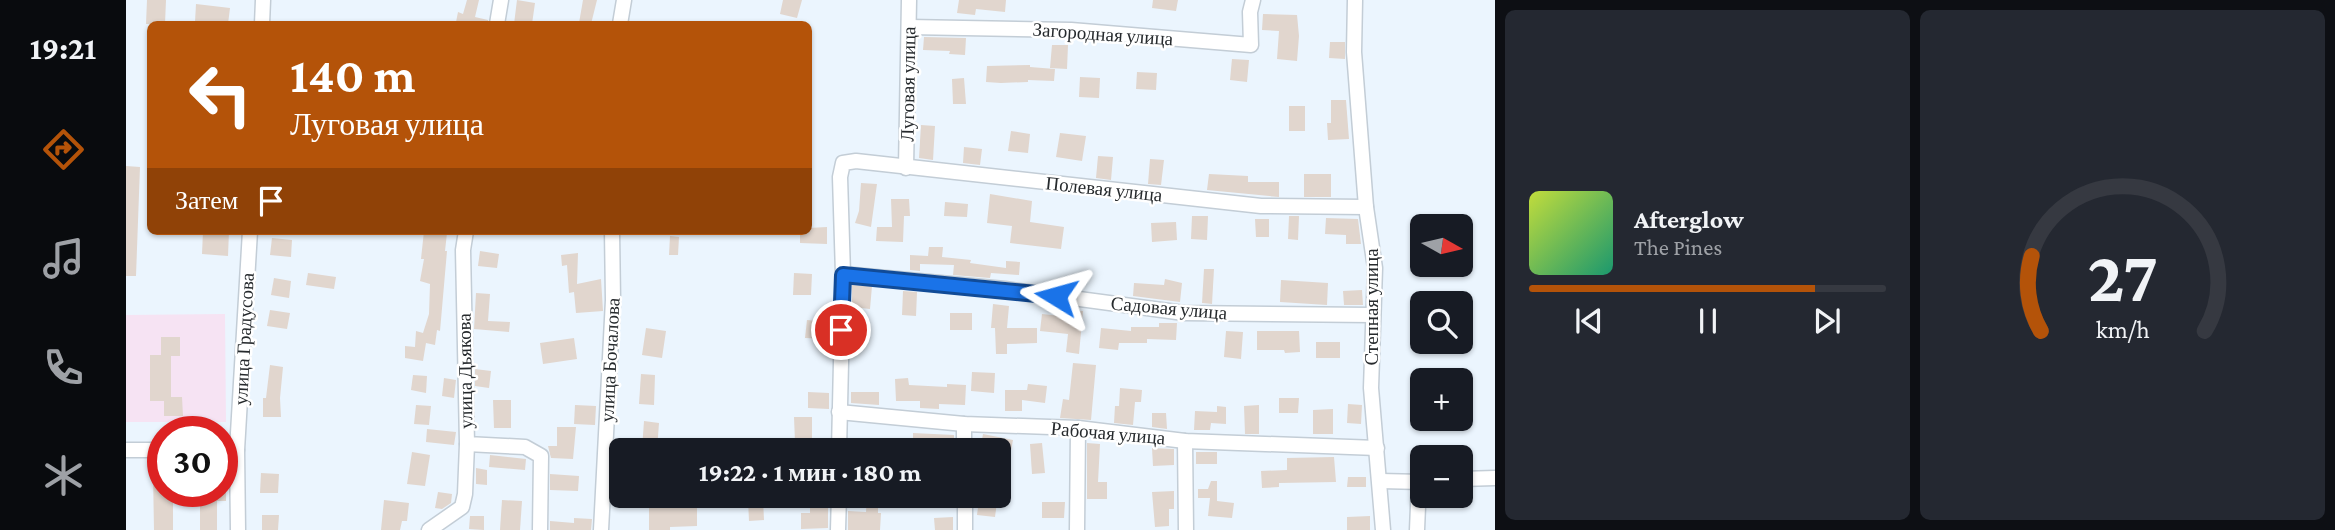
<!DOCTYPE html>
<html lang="ru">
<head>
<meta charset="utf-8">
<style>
	:root { --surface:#171b24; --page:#242831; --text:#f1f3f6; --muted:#9ea1a6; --line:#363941; --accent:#b45309 }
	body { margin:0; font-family:"Crimson Pro",serif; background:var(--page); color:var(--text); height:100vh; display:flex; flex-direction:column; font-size:26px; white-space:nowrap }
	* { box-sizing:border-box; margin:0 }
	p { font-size:23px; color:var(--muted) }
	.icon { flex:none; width:38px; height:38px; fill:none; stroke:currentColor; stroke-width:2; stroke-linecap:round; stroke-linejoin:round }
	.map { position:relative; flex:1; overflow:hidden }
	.panel { display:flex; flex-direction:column; gap:10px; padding:10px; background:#0d0f14; width:840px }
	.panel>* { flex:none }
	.hud { position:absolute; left:21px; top:21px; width:665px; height:214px; border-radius:10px; box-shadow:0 2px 5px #0004; background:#b45309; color:#fff; overflow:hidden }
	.needle { width:46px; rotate:98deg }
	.controls { position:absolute; left:1284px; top:214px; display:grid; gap:14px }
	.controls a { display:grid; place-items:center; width:63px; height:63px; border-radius:10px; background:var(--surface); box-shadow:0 2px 5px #0004; font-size:35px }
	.speed { position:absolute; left:21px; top:416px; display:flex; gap:14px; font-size:35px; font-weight:700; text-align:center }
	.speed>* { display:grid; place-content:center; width:91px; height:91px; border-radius:50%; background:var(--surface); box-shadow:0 2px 5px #0004; line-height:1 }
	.speed .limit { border:10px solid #d22; background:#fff; color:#111 }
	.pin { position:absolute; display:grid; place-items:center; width:60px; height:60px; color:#fff; margin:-30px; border:4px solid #fff; border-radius:50%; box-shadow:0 2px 7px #0007 }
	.me { position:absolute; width:77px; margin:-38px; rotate:278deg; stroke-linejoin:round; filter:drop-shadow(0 0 5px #0008) }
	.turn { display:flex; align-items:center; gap:24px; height:147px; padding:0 28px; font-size:32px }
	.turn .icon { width:91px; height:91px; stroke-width:2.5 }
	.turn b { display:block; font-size:49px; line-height:60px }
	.then { display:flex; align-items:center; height:66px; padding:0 28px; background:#0003; gap:14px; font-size:26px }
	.panel .card { flex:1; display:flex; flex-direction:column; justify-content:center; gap:10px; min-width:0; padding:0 24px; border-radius:10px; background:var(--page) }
	.panel .dial { align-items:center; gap:0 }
	.dial svg { height:182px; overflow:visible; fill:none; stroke:var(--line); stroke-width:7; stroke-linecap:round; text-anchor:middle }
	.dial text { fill:var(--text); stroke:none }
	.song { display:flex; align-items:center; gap:21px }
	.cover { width:84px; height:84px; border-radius:10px; background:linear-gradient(135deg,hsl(70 70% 55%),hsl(160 70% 35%)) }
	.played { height:7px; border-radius:4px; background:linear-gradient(90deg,var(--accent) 80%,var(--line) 80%) }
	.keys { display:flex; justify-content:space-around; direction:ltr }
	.panel .tiles { flex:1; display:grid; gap:10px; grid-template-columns:repeat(2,1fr) }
	.trip { position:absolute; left:483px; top:438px; width:402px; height:70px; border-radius:10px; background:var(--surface); box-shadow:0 2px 5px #0004; font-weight:700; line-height:70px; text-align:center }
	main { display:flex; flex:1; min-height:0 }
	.menu { display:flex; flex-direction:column; width:126px; justify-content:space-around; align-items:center; background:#090b0e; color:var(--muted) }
	.menu .icon { width:49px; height:49px }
	.menu .current { color:var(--accent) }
	.menu b { font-size:32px; color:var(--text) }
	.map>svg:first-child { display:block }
	.education { fill:#f6e3f3 }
	.building { fill:#e1d6ce }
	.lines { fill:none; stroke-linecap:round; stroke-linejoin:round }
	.minor-casing { stroke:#c3cdd6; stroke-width:17 }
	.minor { stroke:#fff; stroke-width:14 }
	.route-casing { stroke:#114b97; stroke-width:18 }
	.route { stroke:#1a73e8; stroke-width:12 }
	.labels { text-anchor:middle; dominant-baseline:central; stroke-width:5; stroke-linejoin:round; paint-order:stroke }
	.street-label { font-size:19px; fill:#262a2d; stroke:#fff }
</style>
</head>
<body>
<main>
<nav class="menu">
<b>19:21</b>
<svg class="icon current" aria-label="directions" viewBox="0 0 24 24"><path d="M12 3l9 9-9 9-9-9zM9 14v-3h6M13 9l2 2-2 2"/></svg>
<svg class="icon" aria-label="music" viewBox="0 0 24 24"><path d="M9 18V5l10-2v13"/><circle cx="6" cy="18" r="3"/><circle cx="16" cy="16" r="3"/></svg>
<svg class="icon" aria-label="phone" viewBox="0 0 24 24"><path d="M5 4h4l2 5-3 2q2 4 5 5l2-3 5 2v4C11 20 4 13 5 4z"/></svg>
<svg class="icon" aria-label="climate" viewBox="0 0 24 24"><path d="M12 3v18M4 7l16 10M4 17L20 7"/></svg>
</nav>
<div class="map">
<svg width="1369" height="530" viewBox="0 0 1369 530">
	<rect width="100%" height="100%" fill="#ebf5fe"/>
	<path class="education" d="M99,314l1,108h-100v-107z"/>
	<g class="building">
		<path d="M21,0h19l-1,24h-19z"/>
		<path d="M341,0h12l-4,17 13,3v4l-32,-2 2,-10 5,2z"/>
		<path d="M391,0l18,3 -3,21h-18z"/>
		<path d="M457,0h14l-6,24 -12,-1z"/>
		<path d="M657,0h19l-5,18 -17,-4z"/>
		<path d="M833,0h47l-1,12 -29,-3 -1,6 -18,-2z"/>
		<path d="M1027,0h25l-2,11 -24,-3z"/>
		<path d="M70,4l34,4 -2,16 -33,-2z"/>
		<path d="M1137,14l34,1 2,21 -2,25 -20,-2 2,-28 -17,-1z"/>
		<path d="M798,37l42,1 -1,17 -16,-1 1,-3 -27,-1z"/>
		<path d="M1204,42h15v17l-16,-1z"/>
		<path d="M926,45h16l-1,24 -17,-1z"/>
		<path d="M1106,59l17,1 -2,22 -17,-2z"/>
		<path d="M904,65v2l25,2 -1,12 -26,-1v2l-27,1 -15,-1 1,-16z"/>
		<path d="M1011,72l20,1 -1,17 -20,-1z"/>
		<path d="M954,77l20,1 -1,20 -20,-1z"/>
		<path d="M838,78l2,26h-13l-1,-25z"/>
		<path d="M1205,100h15l3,39 -21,1 -1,-17h4z"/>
		<rect x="1163" y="106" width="16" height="25"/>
		<path d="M795,125l14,1 -2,34 -14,-2z"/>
		<path d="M885,131l19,3 -2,19 -20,-2z"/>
		<path d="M934,133l26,3 -4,25 -26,-4z"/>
		<path d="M838,147l18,2 -2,16 -17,-2z"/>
		<path d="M972,156l15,1 -2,23 -15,-2z"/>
		<path d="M1024,159l14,1 -3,25 -13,-1z"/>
		<path d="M0,166l14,1 -4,109h-10z"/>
		<path d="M1083,174l39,2v6h31v15l-72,-7z"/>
		<rect x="1178" y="174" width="27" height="23"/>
		<path d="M735,183l16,1 -6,43 -16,-4 4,-12z"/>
		<path d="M864,194l42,7 -2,21 34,5 -3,22 -51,-6 2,-17 -25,-3z"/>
		<path d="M765,199h18l1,17h-6l-1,26 -27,-1 1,-14h15z"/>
		<path d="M819,202l23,2 -1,13 -23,-1z"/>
		<path d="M1066,216h16l-1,24 -16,-1z"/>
		<path d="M1163,216h10l-1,24 -10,-1z"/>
		<path d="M1200,218l32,1 3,25h-15v-9l-21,-1z"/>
		<path d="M1129,219h14v18h-13z"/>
		<path d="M1050,222l1,18 -25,2 -1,-19z"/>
		<path d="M701,227v17l-27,-1v-12h8v-3z"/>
		<path d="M77,231h26l-1,25 -26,-2z"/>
		<path d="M298,231l23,2 -2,18h2l-7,80 -3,-1 -2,15 -9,-2 -3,18 -18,-3v-12l10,1 1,-16 7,2 6,-19 1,-30 -10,-3 4,-22h-3z"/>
		<path d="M544,236l9,1 -1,18h-9z"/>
		<path d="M146,238l20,2 -1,17 -21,-2z"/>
		<path d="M803,247h14l-1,10 29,3 -1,3 36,5v-7l14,1 -1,13 -28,-2 -1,5 -37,-3 1,-10 -34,-1v7l-10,-1v-15l18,1z"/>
		<path d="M354,251l19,3 -2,14 -19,-2z"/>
		<path d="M452,253l-1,31 24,-5 2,32 -27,2 -2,-21 -5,1 -2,-28 -5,1 -1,-11z"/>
		<path d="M1078,269h10l-2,35 -10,-1z"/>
		<path d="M182,273l28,4 -2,12 -28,-4z"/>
		<path d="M668,273l18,1 -1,21h-18z"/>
		<path d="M148,278l17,3 -2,17 -18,-3z"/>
		<path d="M1039,279l17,4 -2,19 -47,-6 1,-13 30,2z"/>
		<path d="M1155,280l47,3 -1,22 -47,-3z"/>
		<path d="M726,285l20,1 -2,23 -18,-2z"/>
		<path d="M1236,290l1,15h-19l-1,-14z"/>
		<path d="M777,291l14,1 -1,24 -14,-1z"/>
		<path d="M350,293l14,1 -2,27 22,1 -1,10 -35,-3z"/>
		<path d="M867,304l16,2 -2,22h30v15l-30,1v10h-11l-1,-26h-4z"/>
		<path d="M144,310l20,3 -3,16 -20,-3z"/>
		<path d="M944,310l13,1 -4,43 -13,-2 2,-18 -28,-3 2,-17 27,3z"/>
		<rect x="824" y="313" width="22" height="17"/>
		<path d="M681,320l23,2 -1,17 -24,-1z"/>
		<path d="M1033,323h18l-1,17 -29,-1v4h-28l-1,7 -19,-2 2,-20 30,3v-4h28z"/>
		<path d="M520,328l20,3 -4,27 -20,-3z"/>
		<path d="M1100,331l17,1 -2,27 -17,-2z"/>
		<path d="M1131,331h42l1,21 -15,1 -1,-3h-27z"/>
		<path d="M35,337h19v19h-9v41h11l1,19h-19v-15h-14v-46h11z"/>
		<path d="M448,338l3,21 -34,5 -3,-21z"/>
		<rect x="1190" y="342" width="24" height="16"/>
		<path d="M947,363l23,2 -5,55 -31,-2 3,-19 6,1z"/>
		<path d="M144,365l13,2 -3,31 1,19h-18v-19h3z"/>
		<path d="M349,369l16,2 -2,17 -14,-2z"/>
		<path d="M846,372l23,1 -1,20 -23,-2z"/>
		<path d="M515,374l14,1 -1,30 -15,-1z"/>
		<path d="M287,375l14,1 -1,17 -15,-3z"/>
		<path d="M318,378l12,2 -2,18 -12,-2z"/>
		<path d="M782,378l1,7 38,2v-3l19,1 -1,20 -26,-1v5l-19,-1v-7h-24l-1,-22z"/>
		<path d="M902,384l19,2 -2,17 -23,-3v11h-17v-21h22z"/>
		<path d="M994,388l22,2 -1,12h-6l-2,23 -19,-2 1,-17h4z"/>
		<path d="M682,392l21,1v16l-21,-1z"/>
		<path d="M725,392h28v13l-28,-2z"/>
		<path d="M1153,398h20l-1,15h-19z"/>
		<path d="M367,400h18v28h-17z"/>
		<path d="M1222,404l14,1 -1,19 -14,-1z"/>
		<path d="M290,405l15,1 -2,19 -15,-1z"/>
		<path d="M449,405l21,1 -1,19 -21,-1z"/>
		<path d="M1133,405v29h-14l-1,-28z"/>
		<path d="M1091,406l9,1v17l-15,-1 -1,7h-16l1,-19 22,1z"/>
		<path d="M1207,409v25h-20v-24z"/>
		<path d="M1026,413h14l1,16 -15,-2z"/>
		<path d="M668,417h18v24l-17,1z"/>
		<path d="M518,421l15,2 -2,27 -15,-1z"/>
		<path d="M431,427h19l-3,32 -22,-1 -3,-12h9z"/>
		<path d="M301,429l29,3 -2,13 -28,-3z"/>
		<path d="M787,433l41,2v15h-41z"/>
		<path d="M857,434l30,6 -4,21 -10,-2v-9h-19z"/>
		<path d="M916,443l3,30 -13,1 -2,-30z"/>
		<path d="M961,443l13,1 -2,38h9v17h-20z"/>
		<path d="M1026,448l22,1v16l-21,1z"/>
		<path d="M286,452l18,3 -5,31 -18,-2z"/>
		<rect x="1070" y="452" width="21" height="12"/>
		<path d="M364,455l36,4 -1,11 -36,-3z"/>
		<path d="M1208,457l2,25 -57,1v4l-17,1 -1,-17 26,-1v-12z"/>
		<path d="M350,468l11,2v15l-11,-1z"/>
		<path d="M135,473l18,1 -1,19h-18z"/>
		<path d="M27,474h10v18h10v38h-19z"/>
		<path d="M424,474l29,2 -1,15 -28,-1z"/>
		<path d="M1222,477h18v10h-19z"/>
		<path d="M1085,481h6v20l17,2 -2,15 -24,-2 2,-18h-12v-9h10z"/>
		<path d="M1048,491v18h-5v17l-14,1 -3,-35z"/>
		<path d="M71,492h29v9h-9v29h-17v-29l-3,1z"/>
		<path d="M312,492l14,2 -1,9 -9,6 -7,-1z"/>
		<path d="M684,495h18v33l-27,1v-16h9z"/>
		<path d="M741,495h11v18h3l-1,17h-32v-19l18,1z"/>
		<path d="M637,499l1,21 -15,1 -1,-21z"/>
		<path d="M258,500l25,3 -2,18h-5l-2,9h-19z"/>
		<path d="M376,500l20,1 -2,29h-20z"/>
		<path d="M571,500v26l-27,1v3h-21v-24l34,1v-6z"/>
		<path d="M853,500l18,2 -2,15 -18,-2z"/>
		<path d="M916,502h23l-1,16h-22z"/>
		<path d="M136,515h17l-1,15h-16z"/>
		<path d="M344,516h14v14l-15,-1z"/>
		<path d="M1244,516v14h-23v-13z"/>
		<path d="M827,517v13h-18l-1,-12z"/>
		<path d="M448,518l18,1 -1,11h-41v-9l24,2z"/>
	</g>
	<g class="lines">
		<defs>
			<g id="minor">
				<path d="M1229,0l-1,52 12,155 9,61 -4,120 12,142"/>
				<path d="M136,24l1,-24"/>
				<path d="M371,24l4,-24"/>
				<path d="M494,24l4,-24"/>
				<path d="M783,27l162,3 180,15 -1,-33 3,-12"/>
				<path d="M780,168l3,-168"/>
				<path d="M340,231l-3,19 4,194 58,3 16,9 -1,74"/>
				<path d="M717,274l162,15 179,24 188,2"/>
				<path d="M713,412l125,12 114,4 107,13 192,7"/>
				<path d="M838,424v26"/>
				<path d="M1059,441l1,89"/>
				<path d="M0,450h37"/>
				<path d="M96,450h15"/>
				<path d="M713,450l4,-176 -3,-97 3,-14 13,-2 405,45 105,1"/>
				<path d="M1335,479l34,-1"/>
				<path d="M1254,481l43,1"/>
				<path d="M839,495v35"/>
				<path d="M112,530l-1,-80 13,-219"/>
				<path d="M303,530l33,-23 3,-13 2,-50"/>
				<path d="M475,530l12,-230 -1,-69"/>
				<path d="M712,530l1,-35"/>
				<path d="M951,530l1,-102"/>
				<path d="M1291,530l2,-48"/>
			</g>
		</defs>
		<use href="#minor" class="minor-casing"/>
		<use href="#minor" class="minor"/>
	</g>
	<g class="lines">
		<defs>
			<path id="route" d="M715,330l2,-55 213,21"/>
		</defs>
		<use href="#route" class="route-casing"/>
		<use href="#route" class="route"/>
	</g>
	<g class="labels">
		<g class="street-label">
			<text transform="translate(977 34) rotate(4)">Загородная улица</text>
			<text transform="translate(782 84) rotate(-89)">Луговая улица</text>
			<text transform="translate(978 189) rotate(6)">Полевая улица</text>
			<text transform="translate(1245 307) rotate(-90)">Степная улица</text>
			<text transform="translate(1043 308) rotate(5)">Садовая улица</text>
			<text transform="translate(118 339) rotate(-87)">улица Градусова</text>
			<text transform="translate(484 360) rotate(-87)">улица Бочалова</text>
			<text transform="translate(339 371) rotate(-91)">улица Дьякова</text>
			<text transform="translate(982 433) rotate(5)">Рабочая улица</text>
		</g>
	</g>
</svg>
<div class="controls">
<a><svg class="needle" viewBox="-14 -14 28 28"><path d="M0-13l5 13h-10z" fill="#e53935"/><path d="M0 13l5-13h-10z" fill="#9ea1a6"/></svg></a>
<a><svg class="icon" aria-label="search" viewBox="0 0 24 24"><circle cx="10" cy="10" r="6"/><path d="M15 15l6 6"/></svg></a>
<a>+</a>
<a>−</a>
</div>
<div class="speed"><div class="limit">30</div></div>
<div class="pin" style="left:715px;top:330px;background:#d93025"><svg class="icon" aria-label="arrive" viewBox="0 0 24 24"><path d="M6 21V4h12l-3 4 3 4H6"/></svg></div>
<svg class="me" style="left:930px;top:296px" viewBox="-20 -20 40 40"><path d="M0-17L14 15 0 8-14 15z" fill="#1a73e8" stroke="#fff" stroke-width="4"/></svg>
<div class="trip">19:22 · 1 мин · 180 m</div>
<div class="hud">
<div class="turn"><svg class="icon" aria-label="left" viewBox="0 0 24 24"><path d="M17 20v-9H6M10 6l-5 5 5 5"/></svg><div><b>140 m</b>Луговая улица</div></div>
<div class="then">Затем<svg class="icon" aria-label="arrive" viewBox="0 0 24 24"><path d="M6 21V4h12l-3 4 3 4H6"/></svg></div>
</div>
</div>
<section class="panel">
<div class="tiles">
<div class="card">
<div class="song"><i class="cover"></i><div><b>Afterglow</b><p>The Pines</p></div></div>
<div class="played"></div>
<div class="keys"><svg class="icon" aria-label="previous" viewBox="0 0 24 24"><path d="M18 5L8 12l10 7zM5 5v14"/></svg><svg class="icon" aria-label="pause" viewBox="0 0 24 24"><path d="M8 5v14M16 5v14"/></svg><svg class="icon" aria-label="next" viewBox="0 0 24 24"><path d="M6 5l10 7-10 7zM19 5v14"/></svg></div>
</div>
<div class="card dial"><svg viewBox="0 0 100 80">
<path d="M14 69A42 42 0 1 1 86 69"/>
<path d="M14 69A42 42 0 0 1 10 36" stroke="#b45309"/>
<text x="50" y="56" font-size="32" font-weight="700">27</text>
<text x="50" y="72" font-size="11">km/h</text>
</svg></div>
</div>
</section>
</main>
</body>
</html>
